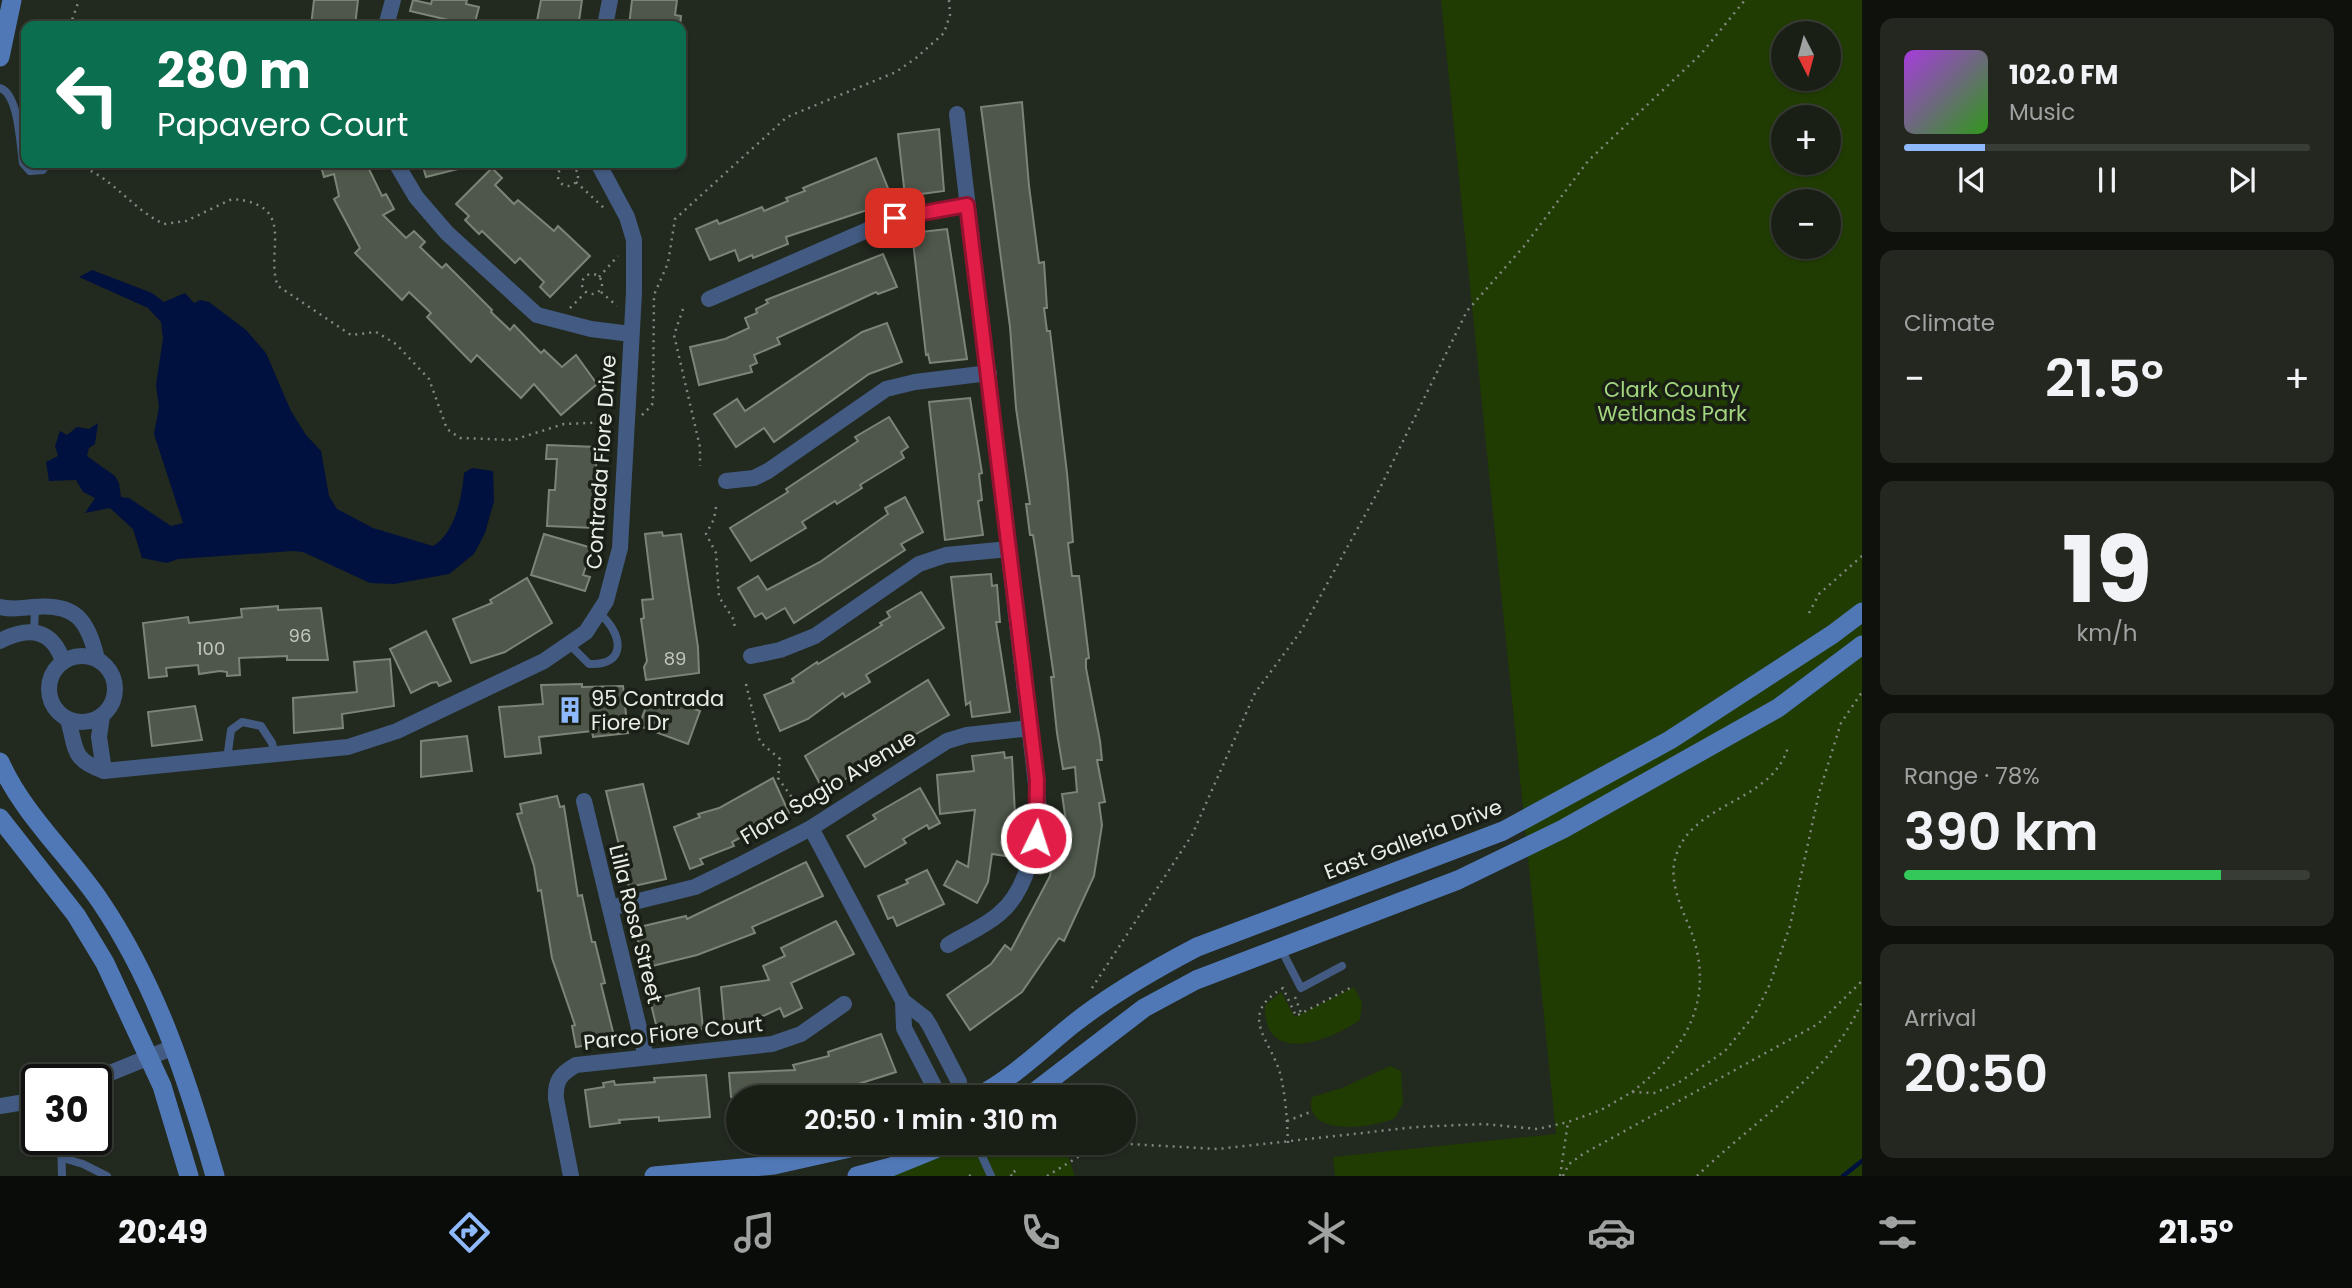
<!DOCTYPE html>
<html lang="en">
<head>
<meta charset="utf-8">
<style>
	:root { --surface:#1a1f16; --page:#23271f; --text:#f1f3f6; --muted:#9fa2a1; --line:#383d35; --accent:#8eb9fc }
	body { margin:0; font-family:Poppins,sans-serif; background:var(--page); color:var(--text); height:100vh; display:flex; flex-direction:column; font-size:26px; white-space:nowrap }
	* { box-sizing:border-box; margin:0 }
	p { font-size:23px; color:var(--muted) }
	.icon { flex:none; width:38px; height:38px; fill:none; stroke:currentColor; stroke-width:2; stroke-linecap:round; stroke-linejoin:round }
	.map { position:relative; flex:1; overflow:hidden }
	.drawer { display:flex; flex-direction:column; gap:18px; padding:18px; background:#0e110c; width:490px }
	.drawer>* { flex:none }
	.banner { position:absolute; left:21px; top:21px; width:665px; height:147px; border-radius:14px; box-shadow:0 2px 5px #0004,0 0 0 2px var(--line); background:#0b6e4f; color:#fff; overflow:hidden }
	.needle { width:46px; rotate:174deg }
	.fabs { position:absolute; left:1771px; top:21px; display:grid; gap:14px }
	.fabs a { display:grid; place-items:center; width:70px; height:70px; border-radius:50%; background:var(--surface); box-shadow:0 2px 5px #0004,0 0 0 2px var(--line); font-size:35px }
	.speed { position:absolute; left:21px; top:1064px; display:flex; gap:14px; font-size:35px; font-weight:700; text-align:center }
	.speed>* { display:grid; place-content:center; width:91px; height:91px; border-radius:50%; background:var(--surface); box-shadow:0 2px 5px #0004,0 0 0 2px var(--line); line-height:1 }
	.speed .limit { border:4px solid #111; border-radius:10px; background:#fff; color:#111 }
	.pin { position:absolute; display:grid; place-items:center; width:60px; height:60px; color:#fff; margin:-30px; border-radius:14px; box-shadow:0 4px 10px #0006 }
	.me { position:absolute; width:77px; margin:-38px; rotate:4deg; stroke-linejoin:round; filter:drop-shadow(0 0 5px #0008) }
	.turn { display:flex; align-items:center; gap:24px; height:147px; padding:0 21px; font-size:32px }
	.turn .icon { width:91px; height:91px; stroke-width:2.5 }
	.turn b { display:block; font-size:49px; line-height:60px }
	.big { font-size:52px; font-weight:600; line-height:1.1 }
	.drawer .widget { flex:1; display:flex; flex-direction:column; justify-content:center; gap:10px; min-width:0; padding:0 24px; border-radius:14px; background:var(--page) }
	.drawer .dial { align-items:center; gap:0 }
	.dial b { font-size:91px; line-height:1 }
	.song { display:flex; align-items:center; gap:21px }
	.cover { width:84px; height:84px; border-radius:10px; background:linear-gradient(135deg,hsl(280 70% 55%),hsl(110 70% 35%)) }
	.played { height:7px; border-radius:4px; background:linear-gradient(90deg,var(--accent) 20%,var(--line) 20%) }
	.keys { display:flex; justify-content:space-around; direction:ltr }
	.heat { display:flex; justify-content:space-between; align-items:center; font-size:38px; direction:ltr }
	.charge { height:10px; border-radius:5px; background:linear-gradient(90deg,#34c759 78%,var(--line) 0) }
	.trip { position:absolute; left:726px; top:1085px; width:410px; height:70px; border-radius:35px; background:var(--surface); box-shadow:0 2px 5px #0004,0 0 0 2px var(--line); font-weight:600; line-height:70px; text-align:center }
	.tab-bar { display:flex; height:112px; justify-content:space-around; align-items:center; background:#0a0c09; color:var(--muted) }
	.tab-bar .icon { width:49px; height:49px }
	.tab-bar .on { color:var(--accent) }
	.tab-bar b { font-size:32px; color:var(--text) }
	main { display:flex; flex:1; min-height:0 }
	.map>svg:first-child { display:block }
	.green { fill:#203c03; fill-rule:evenodd }
	.water { fill:#00103f }
	.lines { fill:none; stroke-linecap:round; stroke-linejoin:round }
	.stream { stroke:#00103f; stroke-width:4.5 }
	.building { fill:#4f574b; stroke:#7c8477; stroke-width:2 }
	.path { stroke:#82887f; stroke-width:2.5; stroke-dasharray:2 5; stroke-linecap:butt }
	.service { stroke:#435b82; stroke-width:8 }
	.minor { stroke:#435b82; stroke-width:16 }
	.secondary { stroke:#5178b6; stroke-width:19 }
	.route-casing { stroke:#92132f; stroke-width:18 }
	.route { stroke:#e11d48; stroke-width:12 }
	.labels { text-anchor:middle; dominant-baseline:central; stroke-width:7; stroke-linejoin:round; paint-order:stroke }
	.number-label { font-size:18px; fill:#c2c8bf }
	.park-label { font-size:21px; fill:#a3d57f; stroke:#191f15 }
	.street-label { font-size:21px; fill:#e9ede6; stroke:#191f15 }
	.poi-label { font-size:21px; fill:#e9ede6; stroke:#191f15; text-anchor:start }
</style>
</head>
<body>
<main>
<div class="map">
<svg width="1862" height="1176" viewBox="0 0 1862 1176">
	<rect width="100%" height="100%" fill="#22291e"/>
	<g class="green">
		<path d="M1441,0h421v1176h-527l-2,-19 223,-23zM1783,33h46v46h-46zM1783,117h46v46h-46zM1783,201h46v46h-46z"/>
		<path d="M1354,987l8,15 -2,18c-29,20 -97,48 -95,-15l16,-13 14,25z"/>
		<path d="M1390,1066l11,5 2,32 -8,15c-20,10 -93,20 -83,-21l30,-9z"/>
		<path d="M968,1143h95l12,33h-186z"/>
	</g>
	<path class="water" d="M92,270l60,23 12,9 21,-9 9,10 6,-3 9,2 37,28 20,23 25,58 15,24 15,16 8,45 8,13 36,19 60,18c22,-13 29,-48 31,-73l8,-5 21,3 1,30 -9,32 -11,21 -25,20 -55,10 -24,-1 -67,-31 -10,-1 -115,8 -11,4 -25,-5 -9,-29 -23,-21 -25,5 10,-15 -12,-6 -7,-12 -27,1 -3,-19 12,-6 -3,-10 5,-15 7,4 10,-8 12,2 9,-6 -3,21 -6,4 -2,8 28,20 4,7 2,14 8,1 42,28 12,-3 -29,-89 5,-27 -3,-22 7,-47 -2,-16 -13,-14 -69,-31z"/>
	<g class="lines">
		<path class="stream" d="M1843,1176l19,-15"/>
	</g>
	<g class="building">
		<path d="M314,0h44l-3,26h-44z"/>
		<path d="M413,0l18,4 1,-4h35l-1,4 13,3 -5,19 -64,-15z"/>
		<path d="M541,0h41l-3,21h-4v5h-39z"/>
		<path d="M632,0h45l-2,15 6,1 -1,10h-51z"/>
		<path d="M1022,102l7,84 10,77 5,-1 3,46h-3l3,23h3l17,142 6,69 -5,1 4,33h7l10,82 -3,1v9l14,73 2,19h-5l8,42 -6,1 3,22 -8,51 -30,65 -5,-3 -37,54 -52,38 -23,-35 44,-31 14,-19 6,5 39,-74 7,-41h4l1,-14 4,1 -4,-28 15,-2 -2,-25 -12,2 -6,-36 -6,-56h3l-19,-130 -2,-12h-3l-4,-31h4l-14,-96 -6,-81 -29,-220z"/>
		<path d="M939,129l5,62 -30,4v9l-8,1 -8,-71z"/>
		<path d="M876,158l15,38 -25,10 1,4 -81,27 2,7 -35,14 -1,-3 -13,6 -4,-11 -25,10 -14,-31 21,-9 2,4 43,-17 2,4 24,-10 -2,-3 19,-7 -2,-3z"/>
		<path d="M320,163h46l16,33 4,-2 8,15 -11,6 23,23 8,-7 11,11 -5,5 22,21 4,-4 46,46 -1,2 19,18 4,-5 27,28 3,-3 18,17 14,-12 21,29 -36,31 -27,-31 -13,14 -44,-43 -6,7 -44,-45 4,-4 -22,-21 -7,8 -47,-47 5,-5 -26,-49 5,-3 -5,-22 -10,3z"/>
		<path d="M422,163h44v4l-40,10z"/>
		<path d="M492,168l10,10 -7,7 19,19 4,-4 36,31 4,-5 32,30 -40,41 -10,-10 4,-5 -24,-24 -5,5 -33,-32 -3,3 -14,-14 4,-4 -13,-12z"/>
		<path d="M947,229l20,130 -37,4 -2,-9 -2,1 -14,-122z"/>
		<path d="M883,254l14,33 -19,7 -2,-2 -99,46 3,6 -26,11 3,8 -7,3 2,6 -53,13 -9,-38 35,-8 24,-11 -4,-10 12,-5 -1,-4 12,-6 -2,-3z"/>
		<path d="M887,323l15,39 -33,12 -95,68 -10,-14 -28,19 -22,-33 23,-15 8,12 117,-79z"/>
		<path d="M970,398l12,75 -3,1 3,26 -4,1 5,34 -38,5 -16,-138z"/>
		<path d="M889,417l19,30 -7,5 3,6 -44,27 2,3 -25,16 -2,-3 -33,21 4,6 -55,33 -21,-33 58,-36 -2,-3 72,-48 -3,-4z"/>
		<path d="M547,445l50,2 -1,22h7l-2,36h-4l-2,23 -48,-2 2,-36h6l2,-31h-11z"/>
		<path d="M905,497l18,35 -22,12 4,6 -111,73 -9,-15 -19,11 -4,-6 -7,4 -17,-29 20,-12 9,14 53,-28 68,-48 -3,-6z"/>
		<path d="M662,532l1,4 18,-2 17,113 1,26 -53,7 -2,-13 3,-6 -6,-42 3,-1 -2,-18 11,-1 -8,-65z"/>
		<path d="M544,534l48,14 -9,27 7,2 -5,14 -54,-16z"/>
		<path d="M991,574l1,12 5,-1 3,37h-4l14,90 -38,5 -2,-15 -4,3 -15,-128z"/>
		<path d="M527,578l25,45 -47,29 -34,11 -18,-44 39,-16 -2,-3z"/>
		<path d="M921,592l23,36 -78,47 4,7 -25,15 -2,-4 -35,26 -28,12 -16,-36 30,-13 -2,-3 25,-17 1,2 64,-39 -2,-2 10,-6 -3,-5z"/>
		<path d="M278,606v4l43,-2 7,52h-41v-4l-48,2 1,17 -13,1v-4l-7,-1 -21,3 -1,-9 -32,3 1,8 -18,2 -6,-55 45,-6 1,6 53,-6 -1,-8z"/>
		<path d="M426,631l25,50 -12,5 -2,-4 -6,1 -20,10 -21,-44z"/>
		<path d="M390,659l4,47 -52,8 1,14 -49,5 -1,-35 64,-6 -3,-30z"/>
		<path d="M928,680l21,35 -102,59 2,3 -18,10 -5,-9 -7,4 -14,-26z"/>
		<path d="M582,684v3l41,-1 5,47 -35,4 -1,-6 -53,6 2,16 -36,4 -6,-50 44,-3 -2,-19z"/>
		<path d="M651,693l49,18 -12,33 -49,-18z"/>
		<path d="M195,706l7,34 -50,6 -4,-34z"/>
		<path d="M467,736l5,35 -51,6v-36z"/>
		<path d="M1004,752l1,6 7,-1 3,57h-3l-6,42 -14,-2 -4,28 -11,21 -33,-18 13,-24 11,6 7,-57 -35,4 -3,-39 37,-4 -2,-15z"/>
		<path d="M773,778l16,35 -57,29 2,4 -34,13 3,5 -13,5 -16,-42 26,-10 -2,-3 21,-6z"/>
		<path d="M643,784l23,95 -37,8 -23,-96z"/>
		<path d="M920,788l20,35 -11,6 -2,-4 -24,14 3,4 -41,24 -18,-31 29,-17 -3,-4z"/>
		<path d="M557,796l3,11 4,-1 14,90 4,-1 10,47h3l10,41 -4,1 14,56 -39,7 -4,-21 3,-1 -23,-67 -11,-68 -3,1 -4,-25 -17,-52 5,-1 -2,-9z"/>
		<path d="M806,862l17,34 -71,31 3,6 -58,22 -53,13 -9,-40 51,-12 1,3z"/>
		<path d="M927,870l17,34 -47,22 -4,-9 -5,2 -10,-23 30,-13 -2,-3z"/>
		<path d="M836,921l18,33 -63,29 11,25 -18,9 -4,-9 -19,9 1,5 -37,9 -4,-44 48,-7 -6,-14 22,-10 -4,-8z"/>
		<path d="M699,988l4,41 -44,8 -9,-37z"/>
		<path d="M881,1034l15,38 -79,25h-86l-2,-24 66,-3 -2,-5 36,-9 -1,-4z"/>
		<path d="M706,1075l4,42 -51,4v-4l-40,3 1,3 -30,4 -5,-37 19,-3 -1,-4 11,-2 1,4 40,-3 -1,-4z"/>
	</g>
	<g class="lines">
		<g class="path">
			<path d="M70,26l9,-26"/>
			<path d="M64,163c43,4 63,44 100,61l22,-3 46,-22c67,5 32,53 46,87l73,49 25,-3 20,12 33,35 18,50 13,9 53,2 51,-16 48,-2"/>
			<circle cx="568" cy="176" r="10"/>
			<path d="M575,168l5,-5"/>
			<path d="M576,182l29,27"/>
			<circle cx="592" cy="284" r="10"/>
			<path d="M599,277l19,-21"/>
			<path d="M601,292l16,14"/>
			<path d="M570,308l15,-15"/>
			<path d="M683,309l-9,26 26,112v19"/>
			<path d="M642,415l10,-10 1,-8 1,-102 14,-32 7,-44 112,-102 109,-45 20,-14 28,-25 6,-18 -1,-15"/>
			<path d="M716,507l-2,12 -8,15 10,19 3,44 15,23 1,10"/>
			<path d="M1809,613l10,-19 43,-38"/>
			<path d="M746,684l14,58 20,17 -2,19 15,21 5,17"/>
			<path d="M1092,988l100,-153 63,-142 46,-62 79,-143 87,-177 58,-66 63,-84 113,-107 44,-54"/>
			<path d="M1295,997l6,16"/>
			<path d="M1632,1092c54,-42 84,-93 59,-161 -9,-22 -22,-48 -16,-72 15,-58 97,-55 113,-112"/>
			<path d="M1287,1121l26,-10"/>
			<path d="M1288,1143c-1,-22 -2,-44 -7,-66 -8,-36 -46,-61 2,-89l13,28 58,-30"/>
			<path d="M969,1176l2,-1"/>
			<path d="M1012,1176l-2,-2 7,-4"/>
			<path d="M1047,1176l36,-22 46,-10 89,5 198,-22 67,-3 55,5 30,-7"/>
			<path d="M1560,1176l8,-54 33,-12 31,-18 22,1 24,-10 47,-32 30,-37 14,-28 21,-60 29,-133 22,-70 21,-31"/>
			<path d="M1563,1176l6,-12 14,-10 235,-130 44,-43"/>
			<path d="M1697,1176c53,-52 136,-103 165,-175"/>
		</g>
		<g class="service">
			<path d="M0,88c19,6 20,57 23,75l7,8 13,-1 5,-7"/>
			<path d="M34,633l1,-26"/>
			<path d="M570,645l19,19c40,2 33,-32 10,-51"/>
			<path d="M227,759l4,-29 11,-8 19,4 11,17 3,12"/>
			<path d="M1280,947l21,41 41,-22"/>
			<path d="M61,1139l1,37"/>
			<path d="M976,1143l15,33"/>
			<path d="M63,1158l20,6 24,12"/>
		</g>
		<g class="minor">
			<path d="M386,26l7,-26"/>
			<path d="M605,26l5,-26"/>
			<path d="M396,163l20,34 31,36 90,82 54,14 40,5"/>
			<path d="M709,299l186,-81 72,-13"/>
			<path d="M726,481l28,-3 14,-7 118,-82 29,-7 74,-9"/>
			<path d="M0,607c12,3 21,1 33,0 43,-4 55,13 64,52"/>
			<path d="M0,641c29,-15 53,-12 63,21"/>
			<circle cx="82" cy="689" r="33"/>
			<path d="M751,656l29,-6 35,-14 104,-72 27,-9 63,-6"/>
			<path d="M102,716l-3,21 5,34"/>
			<path d="M68,720c9,30 3,39 36,51l244,-24 49,-16 147,-70 42,-29 20,-31 14,-53 14,-255v-53l-7,-23 -29,-54"/>
			<path d="M584,801l62,256"/>
			<path d="M811,828l92,173 22,17 5,8 29,56v15"/>
			<path d="M610,908l85,-21 41,-20 75,-39 136,-87 20,-6 64,-7"/>
			<path d="M948,945c16,-10 36,-18 51,-31 29,-24 36,-69 40,-104l-82,-696"/>
			<path d="M903,1001l1,27 33,64 8,5"/>
			<path d="M93,1080l81,-33"/>
			<path d="M0,1106l37,-6"/>
			<path d="M571,1176l-15,-77c-1,-18 4,-25 20,-34l196,-21 29,-10 43,-30"/>
		</g>
		<g class="secondary">
			<path d="M0,57l12,-57"/>
			<path d="M0,762c23,52 68,92 100,139 57,84 87,178 115,275"/>
			<path d="M0,818l76,97 29,48 57,123 27,90"/>
			<path d="M977,1097c37,-20 63,-46 95,-72 39,-31 81,-55 125,-78l306,-116 167,-91 163,-106 29,-22"/>
			<path d="M1028,1097l116,-89 52,-28 262,-100 105,-51 215,-121 84,-63"/>
			<path d="M654,1176l120,-11 98,-22"/>
			<path d="M857,1176l34,-9 59,-24"/>
		</g>
	</g>
	<g class="lines">
		<defs>
			<path id="route" d="M895,218l72,-13 70,575 -1,58"/>
		</defs>
		<use href="#route" class="route-casing"/>
		<use href="#route" class="route"/>
	</g>
	<defs>
		<symbol id="building-bare" viewBox="-9 -9 18 18"><path d="M-4-6H4V6H1V3H-1V6H-4ZM-2.5-4.3h1.7v1.8h-1.7ZM.8-4.3h1.7v1.8H.8ZM-2.5-1h1.7V.8h-1.7ZM.8-1h1.7V.8H.8Z" fill="#8eb9fc" stroke="#191f15" stroke-width="2.5" paint-order="stroke"/></symbol>
	</defs>
	<g fill-rule="evenodd">
		<use href="#building-bare" x="551" y="691" width="38" height="38"/>
	</g>
	<g class="labels">
		<g class="number-label">
			<text x="300" y="635">96</text>
			<text x="211" y="648">100</text>
			<text x="675" y="658">89</text>
		</g>
		<g class="park-label">
			<text x="1672" y="389">Clark County<tspan x="1672" dy="24">Wetlands Park</tspan></text>
		</g>
		<g class="street-label">
			<text transform="translate(601 462) rotate(-86)">Contrada Fiore Drive</text>
			<text transform="translate(828 787) rotate(-31)">Flora Sagio Avenue</text>
			<text transform="translate(1413 839) rotate(-21)">East Galleria Drive</text>
			<text transform="translate(636 924) rotate(76)">Lilla Rosa Street</text>
			<text transform="translate(673 1033) rotate(-6)">Parco Fiore Court</text>
		</g>
		<g class="poi-label">
			<text x="591" y="698">95 Contrada<tspan x="591" dy="24">Fiore Dr</tspan></text>
		</g>
	</g>
</svg>
<div class="fabs">
<a><svg class="needle" viewBox="-14 -14 28 28"><path d="M0-13l5 13h-10z" fill="#e53935"/><path d="M0 13l5-13h-10z" fill="#9fa2a1"/></svg></a>
<a>+</a>
<a>−</a>
</div>
<div class="speed"><div class="limit">30</div></div>
<div class="pin" style="left:895px;top:218px;background:#d93025"><svg class="icon" aria-label="arrive" viewBox="0 0 24 24"><path d="M6 21V4h12l-3 4 3 4H6"/></svg></div>
<svg class="me" style="left:1036px;top:838px" viewBox="-20 -20 40 40"><circle r="17" fill="#e11d48" stroke="#fff" stroke-width="3"/><path d="M0-11L8 9 0 5-8 9z" fill="#fff"/></svg>
<div class="trip">20:50 · 1 min · 310 m</div>
<div class="banner">
<div class="turn"><svg class="icon" aria-label="left" viewBox="0 0 24 24"><path d="M17 20v-9H6M10 6l-5 5 5 5"/></svg><div><b>280 m</b>Papavero Court</div></div>
</div>
</div>
<section class="drawer">
<div class="widget">
<div class="song"><i class="cover"></i><div><b>102.0 FM</b><p>Music</p></div></div>
<div class="played"></div>
<div class="keys"><svg class="icon" aria-label="previous" viewBox="0 0 24 24"><path d="M18 5L8 12l10 7zM5 5v14"/></svg><svg class="icon" aria-label="pause" viewBox="0 0 24 24"><path d="M8 5v14M16 5v14"/></svg><svg class="icon" aria-label="next" viewBox="0 0 24 24"><path d="M6 5l10 7-10 7zM19 5v14"/></svg></div>
</div>
<div class="widget"><p>Climate</p>
<div class="heat"><a>−</a><b class="big">21.5°</b><a>+</a></div>
</div>
<div class="widget dial"><b>19</b><p>km/h</p></div>
<div class="widget"><p>Range · 78%</p><b class="big">390 km</b><div class="charge"></div></div>
<div class="widget"><p>Arrival</p><b class="big">20:50</b></div>
</section>
</main>
<nav class="tab-bar">
<b>20:49</b>
<svg class="icon on" aria-label="directions" viewBox="0 0 24 24"><path d="M12 3l9 9-9 9-9-9zM9 14v-3h6M13 9l2 2-2 2"/></svg>
<svg class="icon" aria-label="music" viewBox="0 0 24 24"><path d="M9 18V5l10-2v13"/><circle cx="6" cy="18" r="3"/><circle cx="16" cy="16" r="3"/></svg>
<svg class="icon" aria-label="phone" viewBox="0 0 24 24"><path d="M5 4h4l2 5-3 2q2 4 5 5l2-3 5 2v4C11 20 4 13 5 4z"/></svg>
<svg class="icon" aria-label="climate" viewBox="0 0 24 24"><path d="M12 3v18M4 7l16 10M4 17L20 7"/></svg>
<svg class="icon" aria-label="car" viewBox="0 0 24 24"><path d="M5 17H2v-5l4-1 3-4h7l3 4 3 1v5h-3M9 17h6M6 11h13"/><circle cx="7" cy="17" r="2"/><circle cx="17" cy="17" r="2"/></svg>
<svg class="icon" aria-label="filters" viewBox="0 0 24 24"><path d="M4 7h16M4 17h16"/><circle cx="9" cy="7" r="2"/><circle cx="15" cy="17" r="2"/></svg>
<b>21.5°</b>
</nav>
</body>
</html>
